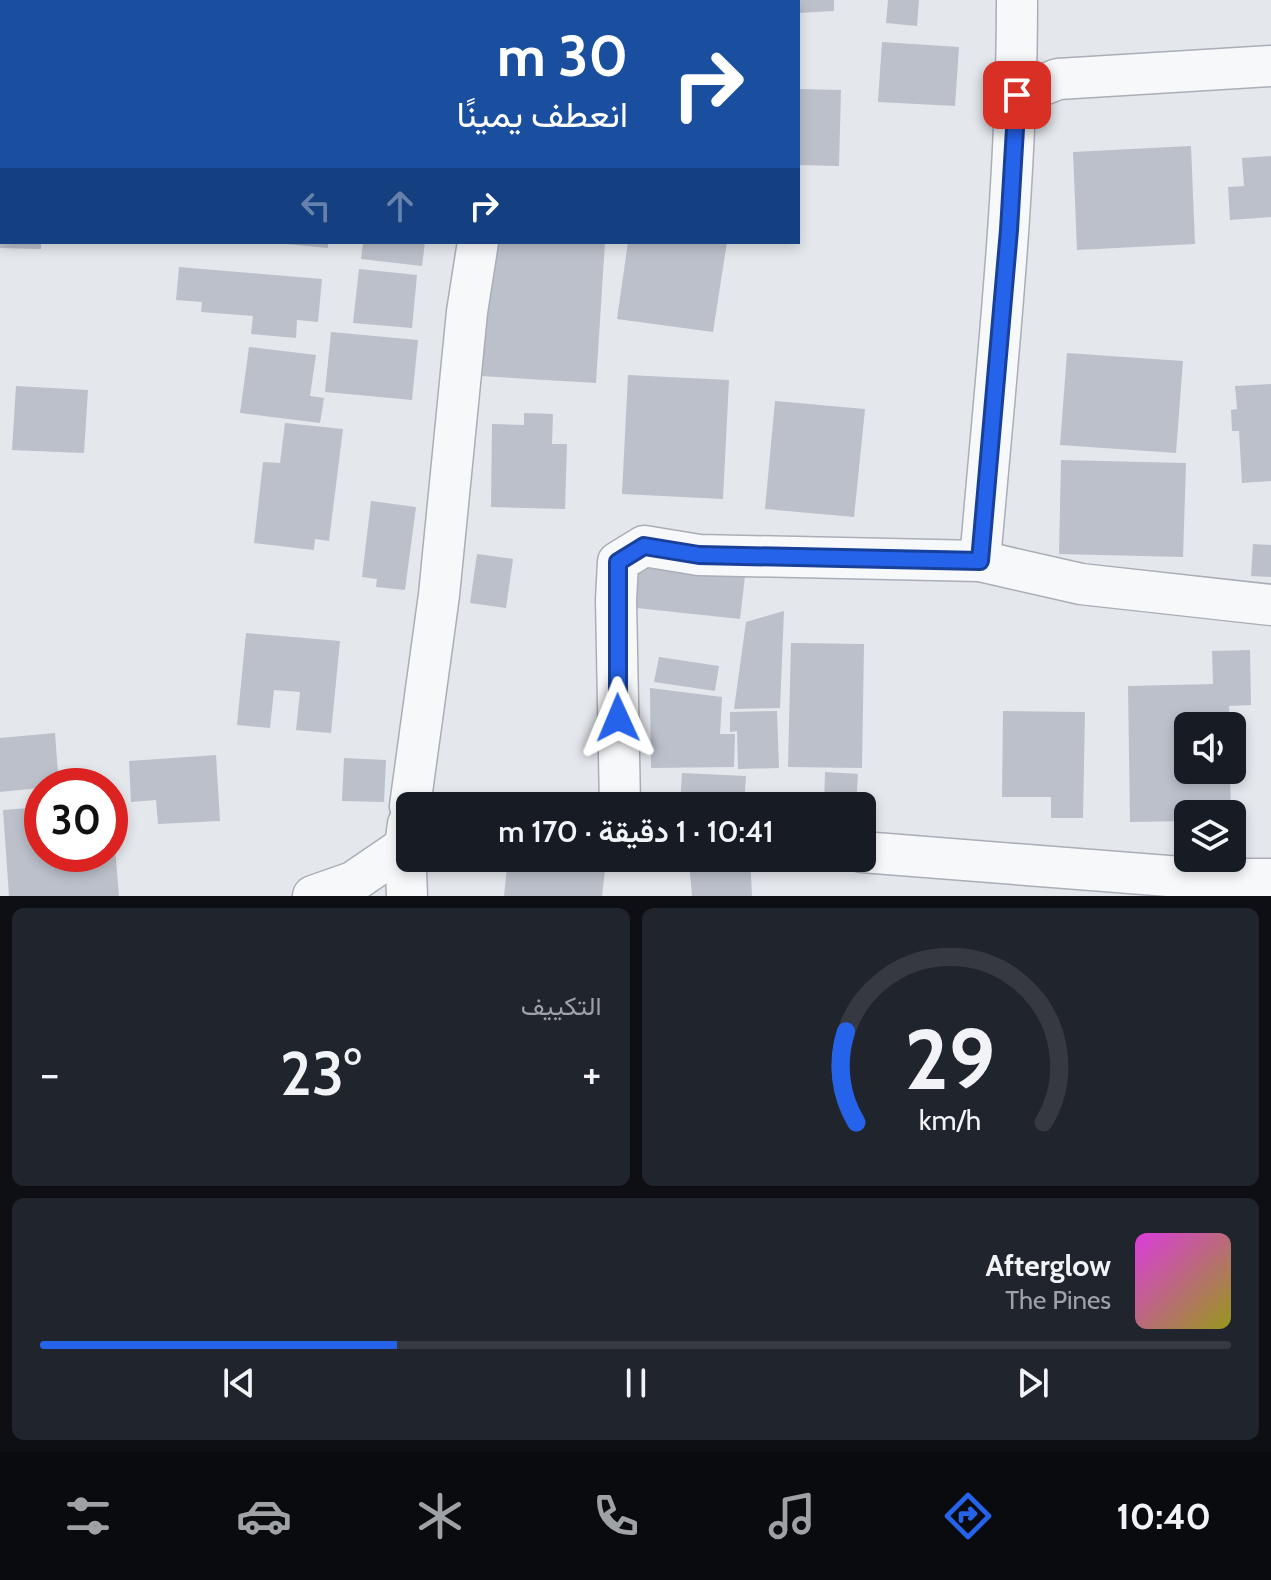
<!DOCTYPE html>
<html lang="ar">
<head>
<meta charset="utf-8">
<style>
	:root { --surface:#171b24; --page:#20242c; --text:#f1f3f6; --muted:#9ea1a6; --line:#363941; --accent:#2563eb }
	body { margin:0; font-family:Cabin,Vazirmatn,sans-serif; background:var(--page); color:var(--text); direction:rtl; height:100vh; display:flex; flex-direction:column; font-size:30px; white-space:nowrap }
	* { box-sizing:border-box; margin:0 }
	p { font-size:26px; color:var(--muted) }
	.icon { flex:none; width:44px; height:44px; fill:none; stroke:currentColor; stroke-width:2; stroke-linecap:round; stroke-linejoin:round }
	.map { position:relative; height:896px; overflow:hidden; direction:ltr }
	.drawer { display:flex; flex-direction:column; gap:12px; padding:12px; background:#0d0f14; flex:1 }
	.drawer>* { flex:none }
	.hud { position:absolute; left:0px; top:0px; width:800px; height:244px; box-shadow:0 4px 12px #0003; direction:rtl; background:#1a4fa0; color:#fff; overflow:hidden }
	.fabs { position:absolute; left:1174px; top:712px; display:grid; gap:16px }
	.fabs a { display:grid; place-items:center; width:72px; height:72px; border-radius:12px; background:var(--surface); box-shadow:0 4px 12px #0003; font-size:40px }
	.speed { position:absolute; left:24px; top:768px; display:flex; gap:16px; font-size:40px; font-weight:700; text-align:center }
	.speed>* { display:grid; place-content:center; width:104px; height:104px; border-radius:50%; background:var(--surface); box-shadow:0 4px 12px #0003; line-height:1 }
	.speed .limit { border:12px solid #d22; background:#fff; color:#111 }
	.pin { position:absolute; display:grid; place-items:center; width:68px; height:68px; color:#fff; margin:-34px; border-radius:16px; box-shadow:0 4px 12px #0006 }
	.me { position:absolute; width:88px; margin:-44px; rotate:359deg; stroke-linejoin:round; filter:drop-shadow(0 0 6px #0008) }
	.turn { display:flex; align-items:center; gap:28px; height:168px; padding:0 40px; font-size:36px }
	.turn .icon { width:104px; height:104px; stroke-width:2.5 }
	.turn b { display:block; font-size:56px; line-height:68px }
	.lanes { display:flex; align-items:center; height:76px; padding:0 40px; background:#0003; justify-content:center; gap:40px; direction:ltr }
	.lanes .off { opacity:.35 }
	.big { font-size:60px; font-weight:600; line-height:1.1 }
	.drawer .tile { flex:1; display:flex; flex-direction:column; justify-content:center; gap:12px; min-width:0; padding:0 28px; border-radius:12px; background:var(--page) }
	.drawer .dial { align-items:center; gap:0 }
	.dial svg { height:208px; overflow:visible; fill:none; stroke:var(--line); stroke-width:7; stroke-linecap:round; text-anchor:middle }
	.dial text { fill:var(--text); stroke:none }
	.song { display:flex; align-items:center; gap:24px }
	.cover { width:96px; height:96px; border-radius:12px; background:linear-gradient(135deg,hsl(300 70% 55%),hsl(60 70% 35%)) }
	.played { height:8px; border-radius:4px; background:linear-gradient(90deg,var(--accent) 30%,var(--line) 30%) }
	.keys { display:flex; justify-content:space-around; direction:ltr }
	.heat { display:flex; justify-content:space-between; align-items:center; font-size:44px; direction:ltr }
	.drawer .tiles { flex:1; display:grid; gap:12px; grid-template-columns:1fr 1fr }
	.tile:last-child { grid-column:span 2 }
	.trip { position:absolute; left:396px; top:792px; width:480px; height:80px; border-radius:12px; background:var(--surface); box-shadow:0 4px 12px #0003; font-weight:600; line-height:80px; text-align:center; direction:rtl }
	.tabs { display:flex; height:128px; justify-content:space-around; align-items:center; background:#090b0e; color:var(--muted) }
	.tabs .icon { width:56px; height:56px }
	.tabs .on { color:var(--accent) }
	.tabs b { font-size:36px; color:var(--text) }
	.map>svg:first-child { display:block }
	.building { fill:#bbc0ca }
	.lines { fill:none; stroke-linecap:round; stroke-linejoin:round }
	.minor-casing { stroke:#a9aeb7; stroke-width:43 }
	.minor { stroke:#f7f8fa; stroke-width:40 }
	.route-casing { stroke:#184099; stroke-width:20 }
	.route { stroke:#2563eb; stroke-width:14 }
</style>
</head>
<body>
<div class="map">
<svg width="1271" height="896" viewBox="0 0 1271 896">
	<rect width="100%" height="100%" fill="#e4e7ec"/>
	<g class="building">
		<path d="M798,0h36v11l-36,2z"/>
		<path d="M888,0h31l-2,26 -31,-3z"/>
		<path d="M882,42l77,5 -4,59 -77,-4z"/>
		<path d="M798,89l43,1 -2,76 -41,-1z"/>
		<path d="M1191,146l4,98 -118,6 -4,-98z"/>
		<path d="M1271,156v61l-41,3 -2,-33 16,-1 -2,-28z"/>
		<path d="M0,242h41v7l-41,-1z"/>
		<path d="M286,242h42v6l-42,-4z"/>
		<path d="M363,242h62l-3,24 -61,-7z"/>
		<path d="M488,242h117l-9,141 -116,-7z"/>
		<path d="M628,242h99l-14,90 -96,-13z"/>
		<path d="M179,267l143,12 -4,43 -21,-2 -1,18 -45,-4 2,-18 -52,-4 1,-10 -26,-2z"/>
		<path d="M359,269l58,6 -5,53 -59,-5z"/>
		<path d="M331,332l87,8 -6,60 -87,-8z"/>
		<path d="M249,347l67,8 -6,41 14,2 -4,25 -80,-10z"/>
		<path d="M1067,353l116,8 -7,92 -116,-8z"/>
		<path d="M628,375l101,5 -6,119 -101,-5z"/>
		<path d="M1271,384v97l-29,2 -3,-52h-7l-1,-21 6,-1 -2,-23z"/>
		<path d="M16,386l72,4 -4,63 -72,-3z"/>
		<path d="M775,401l90,8 -11,108 -89,-8z"/>
		<path d="M524,413l29,1 -1,30h15l-2,65 -74,-2 1,-83 32,1z"/>
		<path d="M285,423l58,6 -14,112 -14,-2 -1,11 -60,-7 9,-81 17,1z"/>
		<path d="M1061,460l125,3 -3,94 -124,-3z"/>
		<path d="M371,501l45,6 -11,83 -29,-3 1,-8 -15,-2z"/>
		<path d="M1253,544l18,1v32l-20,-1z"/>
		<path d="M477,554l36,5 -7,49 -36,-5z"/>
		<path d="M632,564l113,12 -5,43 -113,-12z"/>
		<path d="M784,611l-4,97 -46,1 12,-87z"/>
		<path d="M246,633l94,8 -9,92 -35,-3 4,-38 -26,-2 -4,38 -33,-3z"/>
		<path d="M791,643l73,1 -2,124 -74,-1z"/>
		<path d="M1250,650l1,55 -22,1 1,20h-42v44h42l1,44h-43v7l-58,1 -2,-136 85,-2 -1,-33z"/>
		<path d="M659,657l60,9 -4,25 -61,-9z"/>
		<path d="M650,688l72,9 -2,37h15l-1,33 -83,1z"/>
		<path d="M777,711l2,57 -41,1 -1,-38 -7,1v-20z"/>
		<path d="M1003,711l82,1 -2,106h-32v-21h-49z"/>
		<path d="M55,733l4,53 -59,6v-54z"/>
		<path d="M216,755l4,66 -62,3 -2,-24 -25,2 -2,-41z"/>
		<path d="M344,758l42,2 -2,42 -42,-1z"/>
		<path d="M825,772l33,2 -2,32h-32z"/>
		<path d="M682,773l64,3 -2,30h-64z"/>
		<path d="M42,807v47h68v-42h2l7,84h-110l-6,-86z"/>
		<path d="M508,858h71l27,3 -4,35h-98z"/>
		<path d="M750,858l2,38h-60l-3,-34z"/>
	</g>
	<g class="lines">
		<defs>
			<g id="minor">
				<path d="M389,0l8,2"/>
				<path d="M1017,95l41,-16 213,-13"/>
				<path d="M980,561c16,-187 37,-374 37,-561"/>
				<path d="M410,806l29,-211 28,-283 11,-70"/>
				<path d="M620,806l-4,-206 2,-38 26,-16 55,9 281,6 101,23 190,21"/>
				<path d="M862,852l344,27h65"/>
				<path d="M313,896l40,-14 57,-39"/>
				<path d="M407,896l-2,-50 3,-22"/>
			</g>
		</defs>
		<use href="#minor" class="minor-casing"/>
		<use href="#minor" class="minor"/>
	</g>
	<g class="lines">
		<defs>
			<path id="route" d="M618,718v-156l26,-16 55,9 281,6 29,-331 8,-135"/>
		</defs>
		<use href="#route" class="route-casing"/>
		<use href="#route" class="route"/>
	</g>
</svg>
<div class="fabs">
<a><svg class="icon" aria-label="sound" viewBox="0 0 24 24"><path d="M4 9h4l5-4v14l-5-4H4zM17 9q2 3 0 6"/></svg></a>
<a><svg class="icon" aria-label="layers" viewBox="0 0 24 24"><path d="M12 4l9 5-9 5-9-5zM3 14l9 5 9-5"/></svg></a>
</div>
<div class="speed"><div class="limit">30</div></div>
<div class="pin" style="left:1017px;top:95px;background:#d93025"><svg class="icon" aria-label="arrive" viewBox="0 0 24 24"><path d="M6 21V4h12l-3 4 3 4H6"/></svg></div>
<svg class="me" style="left:618px;top:718px" viewBox="-20 -20 40 40"><path d="M0-17L14 15 0 8-14 15z" fill="#2563eb" stroke="#fff" stroke-width="4"/></svg>
<div class="trip">10:41 · 1 دقيقة · 170 m</div>
<div class="hud">
<div class="turn"><svg class="icon" aria-label="right" viewBox="0 0 24 24"><path d="M7 20v-9h11M14 6l5 5-5 5"/></svg><div><b>30 m</b>انعطف يمينًا</div></div>
<div class="lanes"><svg class="icon off" aria-label="left" viewBox="0 0 24 24"><path d="M17 20v-9H6M10 6l-5 5 5 5"/></svg><svg class="icon off" aria-label="ahead" viewBox="0 0 24 24"><path d="M12 20V5M6 11l6-6 6 6"/></svg><svg class="icon" aria-label="right" viewBox="0 0 24 24"><path d="M7 20v-9h11M14 6l5 5-5 5"/></svg></div>
</div>
</div>
<section class="drawer">
<div class="tiles">
<div class="tile dial"><svg viewBox="0 0 100 80">
<path d="M14 69A42 42 0 1 1 86 69"/>
<path d="M14 69A42 42 0 0 1 10 34" stroke="#2563eb"/>
<text x="50" y="56" font-size="32" font-weight="700">29</text>
<text x="50" y="72" font-size="11">km/h</text>
</svg></div>
<div class="tile"><p>التكييف</p>
<div class="heat"><a>−</a><b class="big">23°</b><a>+</a></div>
</div>
<div class="tile">
<div class="song"><i class="cover"></i><div><b>Afterglow</b><p>The Pines</p></div></div>
<div class="played"></div>
<div class="keys"><svg class="icon" aria-label="previous" viewBox="0 0 24 24"><path d="M18 5L8 12l10 7zM5 5v14"/></svg><svg class="icon" aria-label="pause" viewBox="0 0 24 24"><path d="M8 5v14M16 5v14"/></svg><svg class="icon" aria-label="next" viewBox="0 0 24 24"><path d="M6 5l10 7-10 7zM19 5v14"/></svg></div>
</div>
</div>
</section>
<nav class="tabs">
<b>10:40</b>
<svg class="icon on" aria-label="directions" viewBox="0 0 24 24"><path d="M12 3l9 9-9 9-9-9zM9 14v-3h6M13 9l2 2-2 2"/></svg>
<svg class="icon" aria-label="music" viewBox="0 0 24 24"><path d="M9 18V5l10-2v13"/><circle cx="6" cy="18" r="3"/><circle cx="16" cy="16" r="3"/></svg>
<svg class="icon" aria-label="phone" viewBox="0 0 24 24"><path d="M5 4h4l2 5-3 2q2 4 5 5l2-3 5 2v4C11 20 4 13 5 4z"/></svg>
<svg class="icon" aria-label="climate" viewBox="0 0 24 24"><path d="M12 3v18M4 7l16 10M4 17L20 7"/></svg>
<svg class="icon" aria-label="car" viewBox="0 0 24 24"><path d="M5 17H2v-5l4-1 3-4h7l3 4 3 1v5h-3M9 17h6M6 11h13"/><circle cx="7" cy="17" r="2"/><circle cx="17" cy="17" r="2"/></svg>
<svg class="icon" aria-label="filters" viewBox="0 0 24 24"><path d="M4 7h16M4 17h16"/><circle cx="9" cy="7" r="2"/><circle cx="15" cy="17" r="2"/></svg>
</nav>
</body>
</html>
